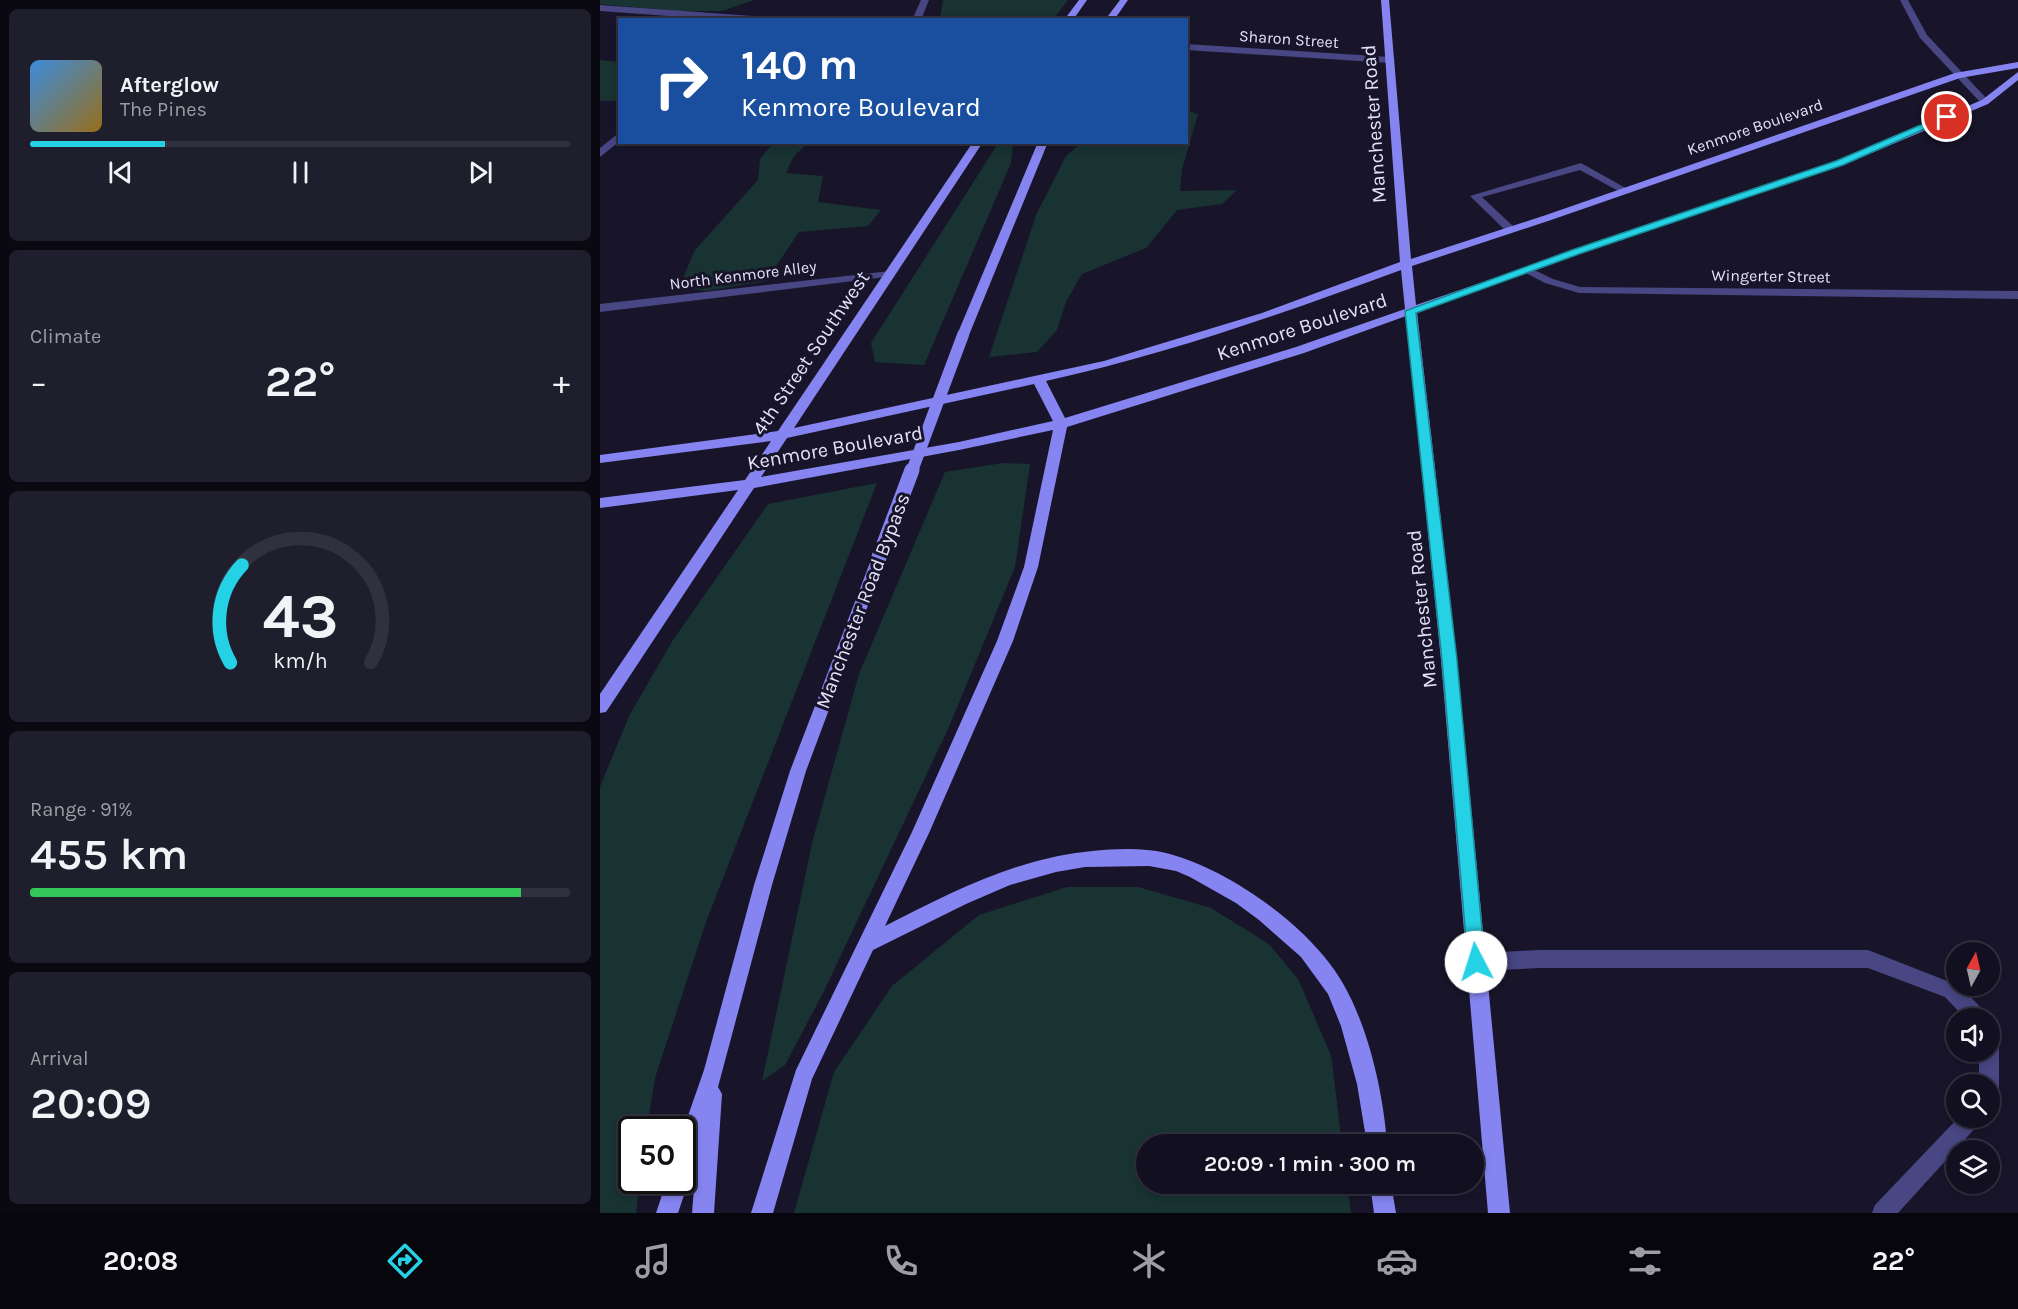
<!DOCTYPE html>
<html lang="en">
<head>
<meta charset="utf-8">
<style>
	:root { --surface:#121020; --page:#1f1e2d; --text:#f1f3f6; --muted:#9c9da5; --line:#31303e; --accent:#25d1e4 }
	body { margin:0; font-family:Karla,sans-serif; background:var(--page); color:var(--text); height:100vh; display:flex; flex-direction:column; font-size:22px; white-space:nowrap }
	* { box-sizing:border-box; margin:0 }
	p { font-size:20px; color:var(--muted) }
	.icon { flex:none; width:33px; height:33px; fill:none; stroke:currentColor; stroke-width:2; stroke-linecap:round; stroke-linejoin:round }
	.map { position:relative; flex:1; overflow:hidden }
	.details { display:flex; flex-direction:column; gap:9px; padding:9px; background:#0a0912; width:600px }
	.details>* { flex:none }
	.banner { position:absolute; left:18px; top:18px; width:570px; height:126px; border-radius:0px; box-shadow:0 3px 9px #0003,0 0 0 2px var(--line); background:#1a4fa0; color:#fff; overflow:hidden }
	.needle { width:39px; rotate:8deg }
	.fabs { position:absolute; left:1346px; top:942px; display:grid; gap:12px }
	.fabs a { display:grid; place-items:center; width:54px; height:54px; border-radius:50%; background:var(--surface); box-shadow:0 3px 9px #0003,0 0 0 2px var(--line); font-size:30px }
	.speed { position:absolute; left:18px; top:1116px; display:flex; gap:12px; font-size:30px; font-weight:700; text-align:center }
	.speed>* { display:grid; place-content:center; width:78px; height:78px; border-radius:50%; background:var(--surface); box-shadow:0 3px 9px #0003,0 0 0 2px var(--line); line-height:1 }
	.speed .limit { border:3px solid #111; border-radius:9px; background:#fff; color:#111 }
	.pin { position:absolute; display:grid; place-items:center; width:51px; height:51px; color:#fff; margin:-26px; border:3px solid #fff; border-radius:50%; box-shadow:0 2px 6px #0007 }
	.me { position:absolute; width:66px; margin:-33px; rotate:355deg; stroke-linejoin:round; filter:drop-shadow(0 0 4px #0008) }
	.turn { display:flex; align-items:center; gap:21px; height:126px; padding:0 24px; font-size:27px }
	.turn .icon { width:78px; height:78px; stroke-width:2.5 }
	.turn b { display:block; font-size:42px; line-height:51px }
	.big { font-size:45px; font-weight:600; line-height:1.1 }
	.details .tile { flex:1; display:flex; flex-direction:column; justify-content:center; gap:9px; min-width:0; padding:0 21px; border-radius:9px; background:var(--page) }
	.details .dial { align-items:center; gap:0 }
	.dial svg { height:156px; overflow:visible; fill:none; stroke:var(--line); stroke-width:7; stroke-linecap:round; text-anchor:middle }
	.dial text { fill:var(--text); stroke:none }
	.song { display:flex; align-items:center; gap:18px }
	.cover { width:72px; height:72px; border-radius:9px; background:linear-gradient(135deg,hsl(210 70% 55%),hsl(40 70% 35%)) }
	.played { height:6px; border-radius:3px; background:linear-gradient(90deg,var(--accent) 25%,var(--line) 25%) }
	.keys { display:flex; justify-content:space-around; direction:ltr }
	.heat { display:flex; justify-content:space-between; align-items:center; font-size:33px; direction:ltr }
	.charge { height:9px; border-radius:4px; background:linear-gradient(90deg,#34c759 91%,var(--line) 0) }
	.trip { position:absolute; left:536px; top:1134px; width:348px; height:60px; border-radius:30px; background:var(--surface); box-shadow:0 3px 9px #0003,0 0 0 2px var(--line); font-weight:600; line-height:60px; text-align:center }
	.tabs { display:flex; height:96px; justify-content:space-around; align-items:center; background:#07060d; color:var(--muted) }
	.tabs .icon { width:42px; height:42px }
	.tabs .current { color:var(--accent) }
	.tabs b { font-size:27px; color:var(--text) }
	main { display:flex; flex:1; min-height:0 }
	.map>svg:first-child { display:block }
	.green { fill:#183332 }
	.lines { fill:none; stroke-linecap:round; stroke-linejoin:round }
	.service { fill:#484683; fill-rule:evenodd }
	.minor { fill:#484683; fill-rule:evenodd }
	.secondary { fill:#8684f0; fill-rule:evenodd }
	.secondary-bridge-far1 { stroke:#8684f0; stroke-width:12 }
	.secondary-bridge { stroke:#8684f0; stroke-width:15 }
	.route { fill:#25d1e4; stroke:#188894; stroke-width:1.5 }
	.labels { text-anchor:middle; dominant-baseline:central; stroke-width:6; stroke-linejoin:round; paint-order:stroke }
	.far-street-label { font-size:16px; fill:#e4e1fb; stroke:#18152a }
	.street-label { font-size:20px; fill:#e4e1fb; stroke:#18152a }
</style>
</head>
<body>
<main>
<section class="details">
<div class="tile">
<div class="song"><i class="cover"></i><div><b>Afterglow</b><p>The Pines</p></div></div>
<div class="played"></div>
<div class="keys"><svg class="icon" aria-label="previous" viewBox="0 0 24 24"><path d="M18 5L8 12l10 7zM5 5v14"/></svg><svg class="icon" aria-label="pause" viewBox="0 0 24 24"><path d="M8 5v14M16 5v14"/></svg><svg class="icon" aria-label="next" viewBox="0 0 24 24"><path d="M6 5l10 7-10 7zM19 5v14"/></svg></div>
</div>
<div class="tile"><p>Climate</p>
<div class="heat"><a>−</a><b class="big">22°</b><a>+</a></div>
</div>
<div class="tile dial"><svg viewBox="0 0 100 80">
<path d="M14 69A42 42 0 1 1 86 69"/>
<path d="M14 69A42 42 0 0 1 20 19" stroke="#25d1e4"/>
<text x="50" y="56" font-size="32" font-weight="700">43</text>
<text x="50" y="72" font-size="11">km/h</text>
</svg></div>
<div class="tile"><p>Range · 91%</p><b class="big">455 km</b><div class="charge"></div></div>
<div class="tile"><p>Arrival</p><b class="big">20:09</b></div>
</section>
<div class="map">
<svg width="1418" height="1213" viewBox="0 0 1418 1213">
	<rect width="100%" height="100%" fill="#18152a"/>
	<g class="green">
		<path d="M0,0h154l-32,11h-45l-77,-7z"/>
		<path d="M343,0h125l-13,17 -5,3 -107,-1 -3,-1z"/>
		<path d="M0,60l19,2v39h-19z"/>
		<path d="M587,110l11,4 -16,55 -2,22 57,-1 -15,14 -45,6 -31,38 -64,26 -16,28 -9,28 -20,22 -48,5 47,-142 30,-59 15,-13 105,-1z"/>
		<path d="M399,142l14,1 -2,20 -87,202 -49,-3 -4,-19z"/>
		<path d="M173,143h35l-14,13 -8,17 37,3 -5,26 63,8 -13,16 -69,6 -33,49 -60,10 -27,-4 16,-37 63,-70 2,-21z"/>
		<path d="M403,463l27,1 -15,103 -66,160 -125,264 -39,74 -23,16 51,-242 46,-165 86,-202z"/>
		<path d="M277,483l-171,439 -51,156 -8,51 -15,1v50l8,1 -4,32h-36v-426l29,-71 44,-76 95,-136z"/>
		<path d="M467,887h71l73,21 58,36 29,35 33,76 11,89h-196v40h201l4,29h-557l40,-141 58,-86 87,-71z"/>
	</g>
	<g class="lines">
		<g class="service">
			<path d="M981,163l50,28 -1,2h-8l-42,-23 -98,27 33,31v4h-8l-37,-36z"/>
			<path d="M290,271l4,1v4l-294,36v-8z"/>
			<path d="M940,950h328l92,36 24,25 3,7h-22l-20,-21 -77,-29h-328l-64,3 -7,-3 -2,-6 2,-6 7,-3z"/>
			<path d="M1389,1035l7,3 3,7v53l-3,7 -7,3v-24h-10v-32h10z"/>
			<path d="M1358,1118h23l-3,7 -80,88h-26l3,-8z"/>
		</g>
		<g class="minor">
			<path d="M321,0h8l-8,20h-9z"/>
			<path d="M1300,0h8l19,35 61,65v4h-6l-62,-66z"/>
			<path d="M0,5l166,12 4,3h-47l-123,-9z"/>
			<path d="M586,44l204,13 5,3 -5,3 -204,-13z"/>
			<path d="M20,132v9l-20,16v-9z"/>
			<path d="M928,267l25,12 27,8 438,4v8l-439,-6 -34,-10 -21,-11 -2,-2z"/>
		</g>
		<g class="secondary">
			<path d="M479,0h8l-14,20h-9z"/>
			<path d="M520,0h8l-14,20h-9z"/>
			<path d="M781,0h8l22,259 135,-44 409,-142 63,-11v6l-58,10 -406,141 -142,47 4,39 419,-144 147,-61 36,-28v8l-30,24 -145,61 -264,89 -162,58 40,348 53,553h-22l-47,-553 -35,-344 -102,37 -237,74 -29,140 -25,74 -84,192 -44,93c63,-32 128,-66 199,-74 27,-3 56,-5 82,1 57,14 129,64 164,111 35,45 53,124 57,180h-20l-10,-60 -16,-58 -13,-32 -27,-37 -42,-37 -23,-17 -46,-26 -14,-6 -27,-5 -64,1 -29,5 -46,13 -44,19 -93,46 -61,129 -39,134h-22l45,-143 116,-238 85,-191 27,-74 29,-137 -94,20 -205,38 -148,224 -6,1v-19l138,-204 -138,18v-10l145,-18 26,-39 -171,22v-8l178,-24 195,-289h10l-189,286 310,-67 158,-48 138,-51zM801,270l4,39 -109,38 -231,71 -19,-37c122,-27 238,-68 355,-111zM434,384l19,37 -94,21 -198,35 26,-39z"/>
			<path d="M438,142h10l-79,193 -2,3h-8l-2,-3z"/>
			<path d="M278,555l7,5 -79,211 -34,114 -54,202 4,7 -8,119h-22l5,-63 -8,22 -3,2 3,6 -11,33h-22l11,-33h15v-47l22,-63 50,-185 36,-114 81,-211z"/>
			<path d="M770,1184h21l5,29h-22z"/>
		</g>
		<path class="secondary-bridge-far1" d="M312,471l51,-136"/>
		<path class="secondary-bridge" d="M278,560l34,-90"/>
	</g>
	<path class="route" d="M1344,115l8,2 -109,48 -264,89 -163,59 41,347 28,302 -3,5 -6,3 -6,-3 -2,-5 -26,-302 -37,-349 167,-61 264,-89z"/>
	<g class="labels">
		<g class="far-street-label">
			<text transform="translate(689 39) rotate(4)">Sharon Street</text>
			<text transform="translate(1155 127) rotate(-19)">Kenmore Boulevard</text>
			<text transform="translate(143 275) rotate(-7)">North Kenmore Alley</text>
			<text transform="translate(1171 276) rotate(1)">Wingerter Street</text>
		</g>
		<g class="street-label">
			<text transform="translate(774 124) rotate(-94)">Manchester Road</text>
			<text transform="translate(702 327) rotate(-18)">Kenmore Boulevard</text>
			<text transform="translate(211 353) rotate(-56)">4th Street Southwest</text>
			<text transform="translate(235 448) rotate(-10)">Kenmore Boulevard</text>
			<text transform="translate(263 601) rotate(-69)">Manchester Road Bypass</text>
			<text transform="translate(822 609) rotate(-96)">Manchester Road</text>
		</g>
	</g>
</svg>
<div class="fabs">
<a><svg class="needle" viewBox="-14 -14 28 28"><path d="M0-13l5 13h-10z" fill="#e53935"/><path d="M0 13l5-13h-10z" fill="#9c9da5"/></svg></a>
<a><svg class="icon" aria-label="sound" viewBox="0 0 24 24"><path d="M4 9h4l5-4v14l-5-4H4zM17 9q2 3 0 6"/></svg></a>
<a><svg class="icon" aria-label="search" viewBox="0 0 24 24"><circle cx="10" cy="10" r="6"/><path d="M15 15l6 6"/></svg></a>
<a><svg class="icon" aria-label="layers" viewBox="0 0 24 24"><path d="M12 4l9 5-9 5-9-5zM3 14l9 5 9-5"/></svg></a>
</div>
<div class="speed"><div class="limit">50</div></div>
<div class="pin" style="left:1347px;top:117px;background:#d93025"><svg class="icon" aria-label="arrive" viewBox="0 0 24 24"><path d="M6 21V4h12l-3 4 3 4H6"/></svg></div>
<svg class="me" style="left:876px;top:962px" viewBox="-20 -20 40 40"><circle r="19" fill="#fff"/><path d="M0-13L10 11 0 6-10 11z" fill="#25d1e4"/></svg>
<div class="trip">20:09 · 1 min · 300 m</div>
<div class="banner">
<div class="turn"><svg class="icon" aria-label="right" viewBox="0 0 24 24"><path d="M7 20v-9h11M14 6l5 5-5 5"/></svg><div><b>140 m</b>Kenmore Boulevard</div></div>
</div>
</div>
</main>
<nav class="tabs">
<b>20:08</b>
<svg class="icon current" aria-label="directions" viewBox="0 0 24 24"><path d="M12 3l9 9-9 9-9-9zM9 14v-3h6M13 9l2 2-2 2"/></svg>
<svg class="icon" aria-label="music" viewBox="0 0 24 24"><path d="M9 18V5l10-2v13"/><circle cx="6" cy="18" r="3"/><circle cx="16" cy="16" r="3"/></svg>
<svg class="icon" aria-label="phone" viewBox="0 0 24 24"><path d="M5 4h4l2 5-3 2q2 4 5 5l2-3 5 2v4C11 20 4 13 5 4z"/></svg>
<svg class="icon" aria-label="climate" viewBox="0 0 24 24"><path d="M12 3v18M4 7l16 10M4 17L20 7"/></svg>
<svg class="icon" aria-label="car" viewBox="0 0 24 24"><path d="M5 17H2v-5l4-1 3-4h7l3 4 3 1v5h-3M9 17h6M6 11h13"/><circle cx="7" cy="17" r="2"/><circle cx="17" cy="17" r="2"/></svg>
<svg class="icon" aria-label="filters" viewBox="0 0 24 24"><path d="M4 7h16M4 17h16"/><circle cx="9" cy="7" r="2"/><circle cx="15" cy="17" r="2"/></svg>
<b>22°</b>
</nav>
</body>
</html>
